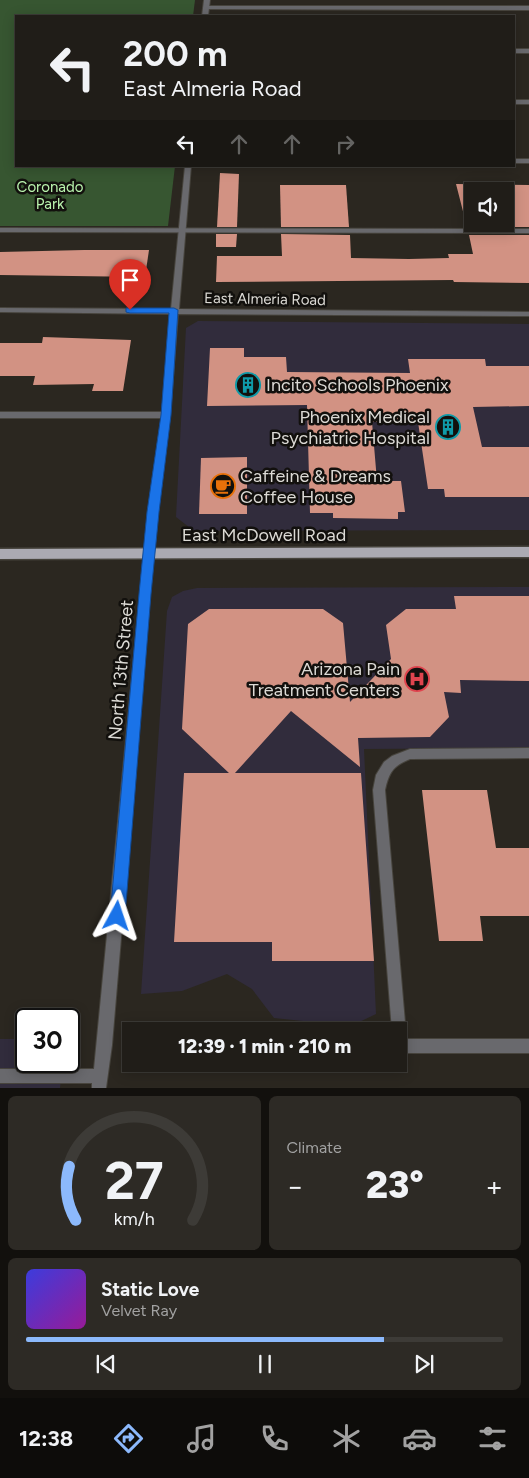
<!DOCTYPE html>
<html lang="en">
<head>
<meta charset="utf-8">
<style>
	:root { --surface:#201d18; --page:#2d2a25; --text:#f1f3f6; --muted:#a2a2a2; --line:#3d3b37; --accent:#8cb9fc }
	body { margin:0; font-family:Figtree,sans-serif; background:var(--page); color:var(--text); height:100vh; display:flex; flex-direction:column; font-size:19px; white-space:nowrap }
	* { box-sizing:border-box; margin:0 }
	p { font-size:16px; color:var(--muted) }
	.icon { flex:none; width:28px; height:28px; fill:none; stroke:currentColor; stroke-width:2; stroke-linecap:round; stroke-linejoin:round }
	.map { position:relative; height:1088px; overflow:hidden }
	.side { display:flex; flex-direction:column; gap:8px; padding:8px; background:#12100d; flex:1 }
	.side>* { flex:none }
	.hud { position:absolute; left:15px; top:15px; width:500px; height:152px; border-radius:0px; box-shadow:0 2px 12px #0003,0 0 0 1px var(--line); background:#201d18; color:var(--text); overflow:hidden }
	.controls { position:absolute; left:464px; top:182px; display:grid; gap:10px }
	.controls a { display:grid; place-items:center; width:50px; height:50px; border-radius:0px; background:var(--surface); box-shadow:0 2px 12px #0003,0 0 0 1px var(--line); font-size:25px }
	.speed { position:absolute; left:15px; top:1008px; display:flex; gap:10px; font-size:25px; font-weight:700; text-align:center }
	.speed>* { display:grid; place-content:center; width:65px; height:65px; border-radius:50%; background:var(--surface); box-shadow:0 2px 12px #0003,0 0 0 1px var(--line); line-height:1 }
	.speed .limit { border:2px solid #111; border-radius:8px; background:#fff; color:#111 }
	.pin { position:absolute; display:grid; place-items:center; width:42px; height:42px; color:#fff; margin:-51px -21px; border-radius:50% 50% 50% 0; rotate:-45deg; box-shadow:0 0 5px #0007 }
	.pin .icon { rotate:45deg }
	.me { position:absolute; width:55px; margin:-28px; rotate:5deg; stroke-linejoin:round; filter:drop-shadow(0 0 4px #0008) }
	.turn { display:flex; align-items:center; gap:18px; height:105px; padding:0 25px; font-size:22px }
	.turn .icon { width:65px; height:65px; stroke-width:2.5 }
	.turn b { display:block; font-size:35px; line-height:42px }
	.lanes { display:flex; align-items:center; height:48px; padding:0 25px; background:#0003; justify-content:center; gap:25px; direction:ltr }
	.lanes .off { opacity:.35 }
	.big { font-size:38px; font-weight:800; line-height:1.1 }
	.side .tile { flex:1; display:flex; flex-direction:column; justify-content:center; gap:8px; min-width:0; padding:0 18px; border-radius:8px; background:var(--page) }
	.side .dial { align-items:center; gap:0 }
	.dial svg { height:130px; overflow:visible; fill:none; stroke:var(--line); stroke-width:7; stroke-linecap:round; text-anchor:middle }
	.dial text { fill:var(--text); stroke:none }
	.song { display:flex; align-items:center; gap:15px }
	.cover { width:60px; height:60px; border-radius:8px; background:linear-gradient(135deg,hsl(240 70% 55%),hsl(300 70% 35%)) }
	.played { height:5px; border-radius:2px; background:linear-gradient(90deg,var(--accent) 75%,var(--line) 75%) }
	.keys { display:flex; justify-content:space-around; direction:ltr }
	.heat { display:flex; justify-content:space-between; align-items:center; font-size:28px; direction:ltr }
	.side .tiles { flex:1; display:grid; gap:8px; grid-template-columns:1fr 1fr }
	.tile:last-child { grid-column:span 2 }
	.trip { position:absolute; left:122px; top:1022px; width:285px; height:50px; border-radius:0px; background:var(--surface); box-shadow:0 2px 12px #0003,0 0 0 1px var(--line); font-weight:800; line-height:50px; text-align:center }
	.tab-bar { display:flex; height:80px; justify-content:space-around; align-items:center; background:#0d0c0a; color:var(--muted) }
	.tab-bar .icon { width:35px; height:35px }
	.tab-bar .current { color:var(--accent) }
	.tab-bar b { font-size:22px; color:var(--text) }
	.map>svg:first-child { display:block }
	.commercial { fill:#312c3c }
	.green { fill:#375631 }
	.building { fill:#d29283; fill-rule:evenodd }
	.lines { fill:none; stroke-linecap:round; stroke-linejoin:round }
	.lane-casing { stroke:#47443d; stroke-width:2 }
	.street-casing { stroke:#47443d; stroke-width:2 }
	.primary-casing { stroke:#47443d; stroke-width:3 }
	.lane { fill:#69696d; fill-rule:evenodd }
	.street { fill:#69696d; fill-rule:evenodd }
	.primary { fill:#abaab2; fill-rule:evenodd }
	.route { fill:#1a73e8; stroke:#114b97 }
	.labels { text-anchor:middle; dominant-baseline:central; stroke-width:5; stroke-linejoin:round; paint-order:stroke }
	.far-park-label { font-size:15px; fill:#baf5ae; stroke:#12100d }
	.far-street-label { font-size:15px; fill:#dcdad5; stroke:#12100d }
	.poi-label { font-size:18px; fill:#dcdad5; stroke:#12100d; text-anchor:start }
	.street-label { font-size:18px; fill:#dcdad5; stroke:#12100d }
</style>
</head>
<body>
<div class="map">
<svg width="529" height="1088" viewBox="0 0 529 1088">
	<rect width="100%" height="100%" fill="#2b2720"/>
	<g class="commercial">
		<path d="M198,321l331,3v206l-335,1 -18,-14 10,-189z"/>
		<path d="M529,587v161l-165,1 12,265 -25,12 -77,-8 -22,-29 -25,-15 -45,17 -41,3 26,-383 5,-14 11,-6 14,-3z"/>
		<path d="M0,1039h26v22h37l-3,27h-60z"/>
	</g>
	<path class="green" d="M0,0h195l-2,16h-177v150h159l-7,60h-168z"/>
	<g class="building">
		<path d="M220,173l19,1 -2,53h-20z"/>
		<path d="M456,184l73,1v42h-62zM472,191h33v33h-33z"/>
		<path d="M280,185h66l3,42h-68z"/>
		<path d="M216,234h21l-1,13h-20z"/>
		<path d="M281,234l69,1 1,23 58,1 40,-1 -1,-4h25l-4,-19h60v48l-75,-1 -1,-2 -237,2 1,-26h65z"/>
		<path d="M84,250h65l-4,27 -145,-2v-23z"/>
		<path d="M43,337l88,3 -8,51h-31l2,-7 -61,1 2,-9h-35v-33h42z"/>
		<path d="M210,348h34v9h42l1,15 123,1 -2,-14h77l1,7h43v40l-56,1 9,40h47v50h-84l-1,-8h-16l-10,-67h-46l5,59h24l4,31h-7v7l-65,-1v-5h-23l-3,-108 -100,1z"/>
		<path d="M247,457v57h-48l2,-56z"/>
		<path d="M454,596h75v85l-69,-1 1,13 -17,-1 5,25 -19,20 -72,1 2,29 -69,-56 -56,62h126l13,188h-102v-19h-98l10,-169h45l-47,-44 6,-105 21,-15h114l20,14 7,79 41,-43 -5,-34 20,-16h50z"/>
		<path d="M422,790h65l9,58h33v68h-49l3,25h-44z"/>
	</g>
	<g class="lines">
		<defs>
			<g id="lane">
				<path d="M206,6h323v4l-325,-1 -1,-1z"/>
				<rect x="514" y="100" width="15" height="4"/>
				<path d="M0,228l529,1v4l-529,-1z"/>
				<path d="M0,412h166l4,3 -4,3h-166z"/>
				<path d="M529,748v10l-119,1c-17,7 -21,13 -25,31l22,256 -2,5 -6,2v-22h-7l-19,-241 3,-15 8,-13 8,-6 18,-7z"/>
			</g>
			<g id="street">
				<path d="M204,0h6l-2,16h-6z"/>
				<rect x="514" y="49" width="15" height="4"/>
				<rect x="514" y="159" width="15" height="4"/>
				<path d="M185,166h6l-12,143 350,3v4l-351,-2 -8,101 -12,97 -8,82 -38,451 -6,43h-14v-5h-92v-14h94l46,-475 8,-82 14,-97 8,-101 -170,-2v-4l171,1z"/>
				<rect x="399" y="1039" width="130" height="14"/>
			</g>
			<path id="primary" d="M529,547v10l-529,2v-10z"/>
		</defs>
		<use href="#lane" class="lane-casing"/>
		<use href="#street" class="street-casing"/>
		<use href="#primary" class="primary-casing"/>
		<use href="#lane" class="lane"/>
		<use href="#street" class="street"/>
		<use href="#primary" class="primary"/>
	</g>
	<path class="route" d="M126,308h48l4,2 -7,105 -12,97 -8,82 -26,322 -2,5 -6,2 -5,-2 -2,-5 29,-322 8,-82 14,-97 8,-102h-39l-4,-1z"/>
	<defs>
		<symbol id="building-ring" viewBox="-11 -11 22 22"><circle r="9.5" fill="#12100d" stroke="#0f9aa8" stroke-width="1.5"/><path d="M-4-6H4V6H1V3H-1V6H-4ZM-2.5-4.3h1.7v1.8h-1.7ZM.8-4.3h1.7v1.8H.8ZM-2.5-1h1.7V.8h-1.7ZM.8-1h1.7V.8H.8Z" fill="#0f9aa8"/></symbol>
		<symbol id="cafe-ring" viewBox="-11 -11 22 22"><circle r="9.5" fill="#12100d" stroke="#e8710a" stroke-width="1.5"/><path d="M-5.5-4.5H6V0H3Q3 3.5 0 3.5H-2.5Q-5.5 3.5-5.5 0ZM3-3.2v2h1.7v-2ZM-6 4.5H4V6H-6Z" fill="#e8710a"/></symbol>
		<symbol id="hospital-ring" viewBox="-11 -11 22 22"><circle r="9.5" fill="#12100d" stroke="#e0444e" stroke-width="1.5"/><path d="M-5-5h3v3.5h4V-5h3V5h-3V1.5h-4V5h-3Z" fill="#e0444e"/></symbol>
	</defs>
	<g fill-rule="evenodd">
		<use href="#building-ring" x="234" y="371" width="28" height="28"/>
		<use href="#building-ring" x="434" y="413" width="28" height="28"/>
		<use href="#cafe-ring" x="209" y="472" width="28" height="28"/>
		<use href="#hospital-ring" x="403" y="665" width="28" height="28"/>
	</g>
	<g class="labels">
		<g class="far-park-label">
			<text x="50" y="187">Coronado<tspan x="50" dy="17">Park</tspan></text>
		</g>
		<g class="far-street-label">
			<text transform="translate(265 299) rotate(1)">East Almeria Road</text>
		</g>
		<g class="poi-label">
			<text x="266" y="385">Incito Schools Phoenix</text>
			<text x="430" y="417" text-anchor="end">Phoenix Medical<tspan x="430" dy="21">Psychiatric Hospital</tspan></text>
			<text x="240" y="476">Caffeine &amp; Dreams<tspan x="240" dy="21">Coffee House</tspan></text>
			<text x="400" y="669" text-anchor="end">Arizona Pain<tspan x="400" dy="21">Treatment Centers</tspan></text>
		</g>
		<g class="street-label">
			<text x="264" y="535">East McDowell Road</text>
			<text transform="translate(121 670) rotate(-85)">North 13th Street</text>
		</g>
	</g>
</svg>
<div class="controls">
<a><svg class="icon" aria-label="sound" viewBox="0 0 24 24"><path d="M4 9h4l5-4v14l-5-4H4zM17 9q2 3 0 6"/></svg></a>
</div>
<div class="speed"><div class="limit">30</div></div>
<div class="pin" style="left:130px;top:310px;background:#d93025"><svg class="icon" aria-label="arrive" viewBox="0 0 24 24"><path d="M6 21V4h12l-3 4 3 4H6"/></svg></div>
<svg class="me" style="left:117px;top:916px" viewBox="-20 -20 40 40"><path d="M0-17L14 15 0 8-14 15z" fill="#1a73e8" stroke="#fff" stroke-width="4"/></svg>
<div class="trip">12:39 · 1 min · 210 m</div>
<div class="hud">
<div class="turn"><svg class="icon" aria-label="left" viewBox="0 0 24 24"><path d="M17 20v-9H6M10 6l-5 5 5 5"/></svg><div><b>200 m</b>East Almeria Road</div></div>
<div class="lanes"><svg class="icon" aria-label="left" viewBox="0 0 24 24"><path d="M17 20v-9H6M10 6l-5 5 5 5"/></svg><svg class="icon off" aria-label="ahead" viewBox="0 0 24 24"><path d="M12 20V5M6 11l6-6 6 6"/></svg><svg class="icon off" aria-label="ahead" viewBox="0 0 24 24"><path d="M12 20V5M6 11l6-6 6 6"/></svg><svg class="icon off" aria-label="right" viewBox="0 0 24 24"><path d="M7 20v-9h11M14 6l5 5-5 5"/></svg></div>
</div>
</div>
<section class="side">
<div class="tiles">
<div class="tile dial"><svg viewBox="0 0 100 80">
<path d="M14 69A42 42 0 1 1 86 69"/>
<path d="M14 69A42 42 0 0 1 10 36" stroke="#8cb9fc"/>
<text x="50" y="56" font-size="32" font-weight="700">27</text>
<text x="50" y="72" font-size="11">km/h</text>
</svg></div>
<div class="tile"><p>Climate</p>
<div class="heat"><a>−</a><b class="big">23°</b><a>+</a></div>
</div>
<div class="tile">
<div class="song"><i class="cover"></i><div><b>Static Love</b><p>Velvet Ray</p></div></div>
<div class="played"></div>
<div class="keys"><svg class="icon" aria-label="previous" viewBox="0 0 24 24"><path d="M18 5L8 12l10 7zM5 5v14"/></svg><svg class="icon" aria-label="pause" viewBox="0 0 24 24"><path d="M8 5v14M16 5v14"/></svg><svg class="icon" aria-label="next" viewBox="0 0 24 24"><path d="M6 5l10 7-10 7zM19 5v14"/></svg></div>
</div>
</div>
</section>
<nav class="tab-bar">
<b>12:38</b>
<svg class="icon current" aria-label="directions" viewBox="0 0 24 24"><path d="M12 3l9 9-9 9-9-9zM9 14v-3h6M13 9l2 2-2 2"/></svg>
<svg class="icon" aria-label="music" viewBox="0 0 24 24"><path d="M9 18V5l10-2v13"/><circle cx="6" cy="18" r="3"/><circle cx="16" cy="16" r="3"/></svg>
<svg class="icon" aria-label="phone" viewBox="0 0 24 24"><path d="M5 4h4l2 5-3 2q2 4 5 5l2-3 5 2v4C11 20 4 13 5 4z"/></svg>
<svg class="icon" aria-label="climate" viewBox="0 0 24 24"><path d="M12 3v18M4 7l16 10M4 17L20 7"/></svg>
<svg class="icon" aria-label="car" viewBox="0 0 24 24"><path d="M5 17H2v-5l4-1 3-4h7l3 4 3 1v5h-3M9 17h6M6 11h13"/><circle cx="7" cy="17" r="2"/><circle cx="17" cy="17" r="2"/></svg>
<svg class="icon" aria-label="filters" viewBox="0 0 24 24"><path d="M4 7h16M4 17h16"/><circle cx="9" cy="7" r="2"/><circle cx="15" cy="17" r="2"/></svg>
</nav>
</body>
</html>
